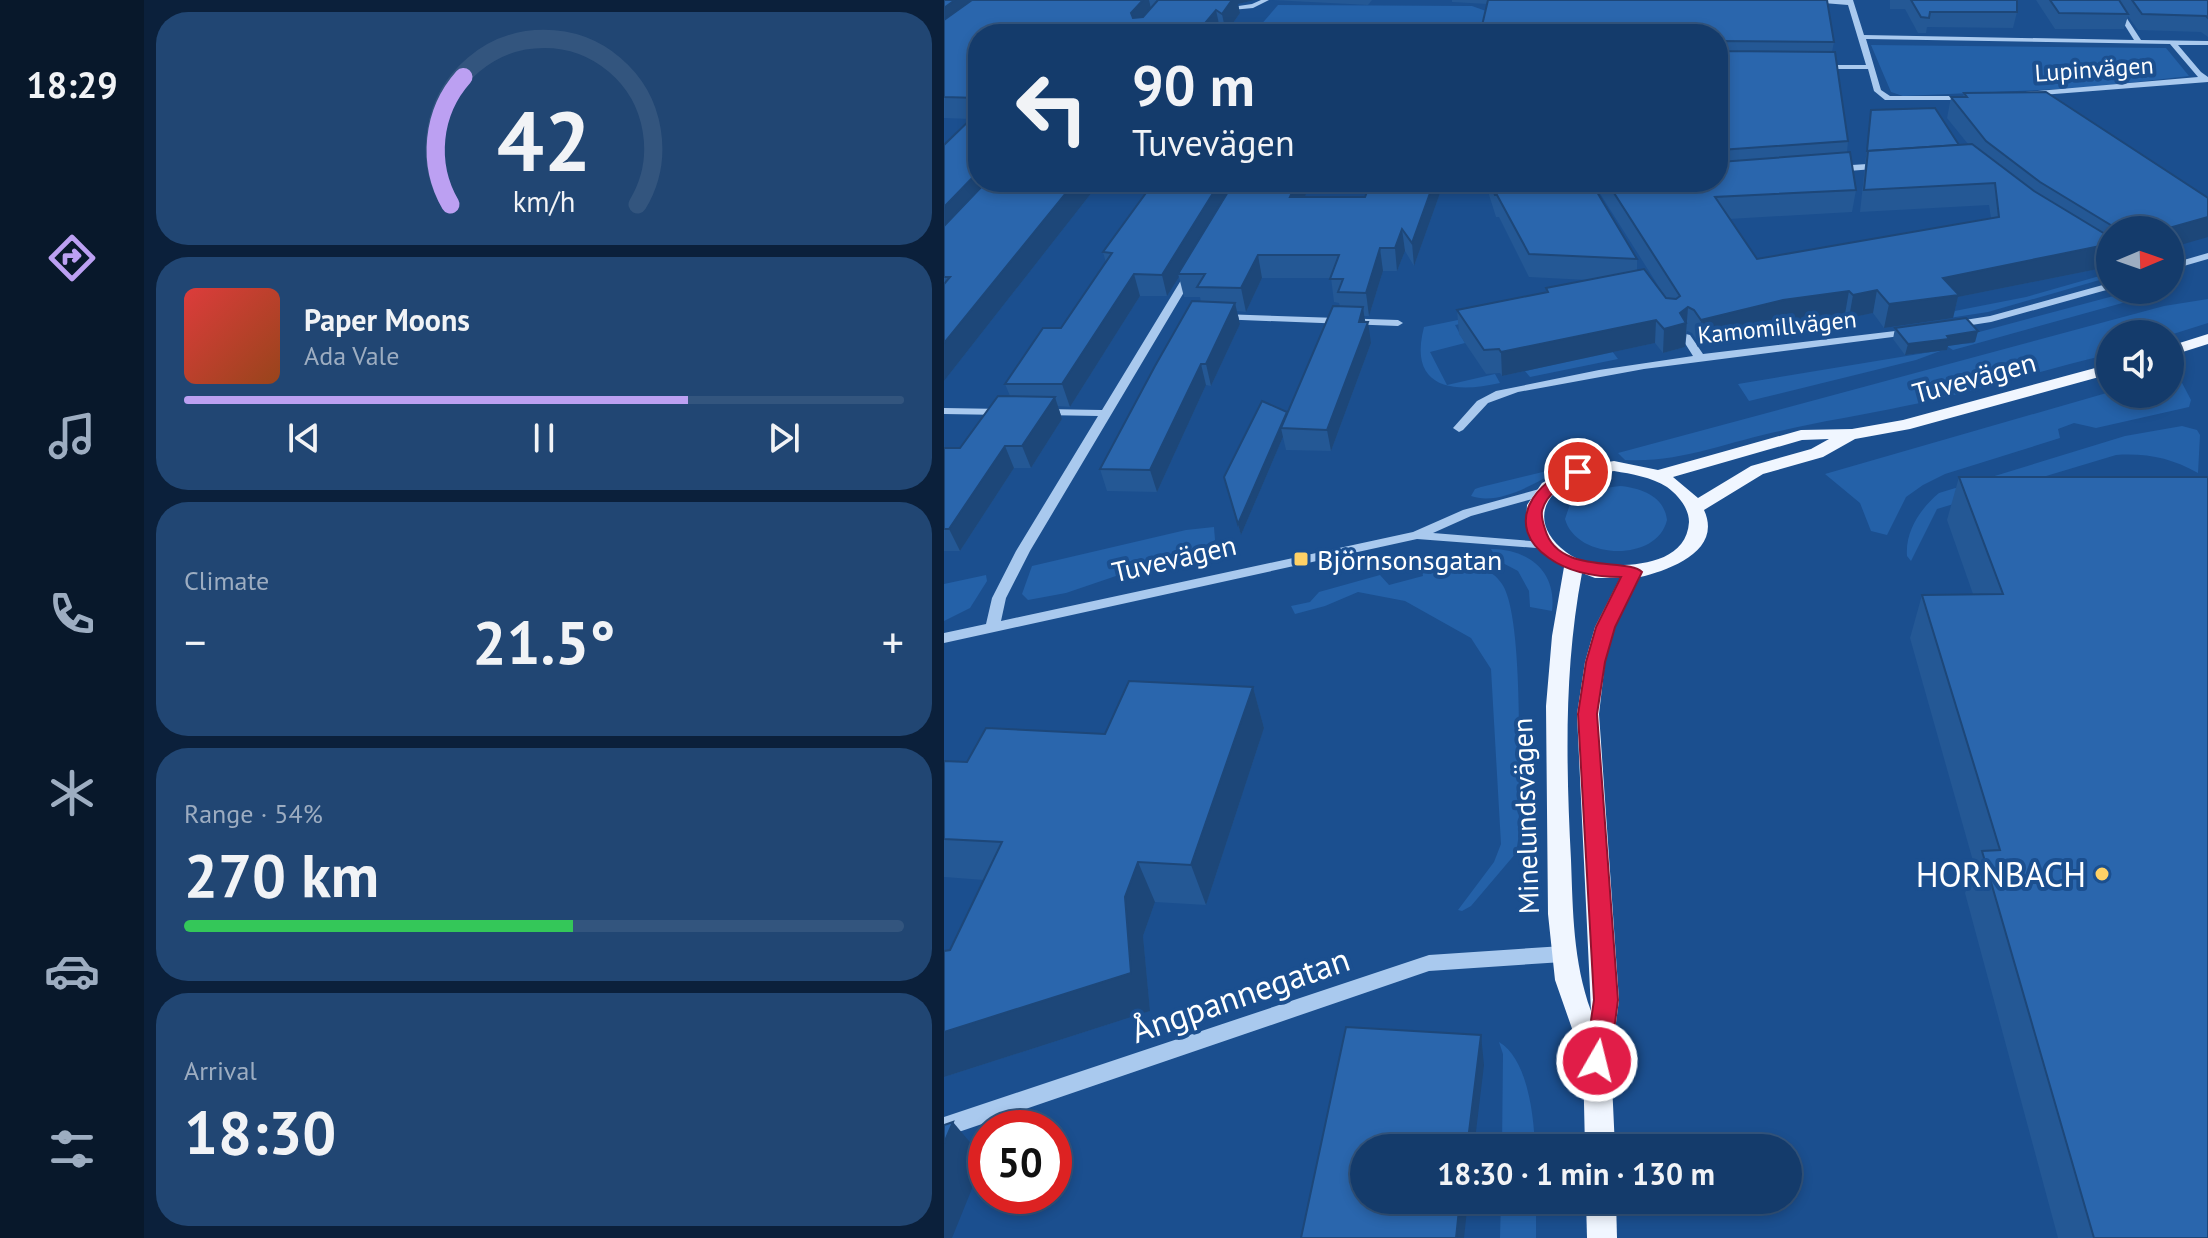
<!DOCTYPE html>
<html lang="en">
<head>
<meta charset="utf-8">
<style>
	:root { --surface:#143b6b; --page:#214673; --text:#f1f3f6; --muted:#9dadc1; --line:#33557e; --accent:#bca0f2 }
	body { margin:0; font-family:"PT Sans",sans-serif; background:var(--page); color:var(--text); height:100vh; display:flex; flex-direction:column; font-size:30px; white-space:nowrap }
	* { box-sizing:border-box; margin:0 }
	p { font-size:26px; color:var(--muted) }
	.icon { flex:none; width:44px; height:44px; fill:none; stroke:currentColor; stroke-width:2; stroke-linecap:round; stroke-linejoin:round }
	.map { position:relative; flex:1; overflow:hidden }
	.panel { display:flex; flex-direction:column; gap:12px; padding:12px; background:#0b203b; width:800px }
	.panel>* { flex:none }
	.hud { position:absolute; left:24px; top:24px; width:760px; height:168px; border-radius:32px; box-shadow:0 4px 12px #0003,0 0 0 2px var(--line); background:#143b6b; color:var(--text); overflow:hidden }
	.needle { width:52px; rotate:88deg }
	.controls { position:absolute; left:1152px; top:216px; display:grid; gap:16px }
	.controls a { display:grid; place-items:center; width:88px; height:88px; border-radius:50%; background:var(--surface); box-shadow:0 4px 12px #0003,0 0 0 2px var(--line); font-size:40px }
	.speed { position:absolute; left:24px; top:1110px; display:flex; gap:16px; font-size:40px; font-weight:700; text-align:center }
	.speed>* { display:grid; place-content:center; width:104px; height:104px; border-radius:50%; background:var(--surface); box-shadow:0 4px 12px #0003,0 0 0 2px var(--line); line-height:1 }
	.speed .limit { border:12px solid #d22; background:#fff; color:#111 }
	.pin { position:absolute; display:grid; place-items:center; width:68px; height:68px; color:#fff; margin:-34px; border:4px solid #fff; border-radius:50%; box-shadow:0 2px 8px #0007 }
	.me { position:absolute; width:88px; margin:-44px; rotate:8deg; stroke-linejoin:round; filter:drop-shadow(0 0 6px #0008) }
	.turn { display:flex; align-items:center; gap:28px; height:168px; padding:0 32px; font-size:36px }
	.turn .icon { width:104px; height:104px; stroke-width:2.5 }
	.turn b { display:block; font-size:56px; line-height:68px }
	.big { font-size:60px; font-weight:700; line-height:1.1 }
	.panel .card { flex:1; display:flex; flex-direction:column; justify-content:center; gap:12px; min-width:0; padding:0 28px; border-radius:32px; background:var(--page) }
	.panel .dial { align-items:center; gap:0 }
	.dial svg { height:208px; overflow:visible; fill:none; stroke:var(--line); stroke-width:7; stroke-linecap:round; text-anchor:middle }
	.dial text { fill:var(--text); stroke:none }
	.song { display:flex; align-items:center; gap:24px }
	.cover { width:96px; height:96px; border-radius:12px; background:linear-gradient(135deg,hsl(0 70% 55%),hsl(20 70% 35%)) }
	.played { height:8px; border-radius:4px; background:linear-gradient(90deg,var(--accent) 70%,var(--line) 70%) }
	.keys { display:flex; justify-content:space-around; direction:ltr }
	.heat { display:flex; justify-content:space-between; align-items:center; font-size:44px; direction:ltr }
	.charge { height:12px; border-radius:6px; background:linear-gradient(90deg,#34c759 54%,var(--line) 0) }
	.trip { position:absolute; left:406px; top:1134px; width:452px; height:80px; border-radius:40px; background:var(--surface); box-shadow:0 4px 12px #0003,0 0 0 2px var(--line); font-weight:700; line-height:80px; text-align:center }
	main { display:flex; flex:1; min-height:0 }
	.menu { display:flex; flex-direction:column; width:144px; justify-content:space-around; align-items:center; background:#08182b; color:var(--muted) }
	.menu .icon { width:56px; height:56px }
	.menu .active { color:var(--accent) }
	.menu b { font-size:36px; color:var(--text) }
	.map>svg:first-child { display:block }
	.green { fill:#2461a8 }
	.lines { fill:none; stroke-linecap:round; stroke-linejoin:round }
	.minor { fill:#a9c9ee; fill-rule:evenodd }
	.major { fill:#f0f6ff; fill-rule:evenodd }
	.wall { fill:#245895 }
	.shaded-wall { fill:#1d4779 }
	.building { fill:#2a66ad; stroke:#1d4779; stroke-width:2 }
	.route { fill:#e11d48; stroke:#92132f; stroke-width:2 }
	.poi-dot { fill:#ffd166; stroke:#1b4f8f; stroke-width:3 }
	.labels { text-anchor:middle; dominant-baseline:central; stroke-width:8; stroke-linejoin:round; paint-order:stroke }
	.far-street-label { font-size:24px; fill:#fff; stroke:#1b4f8f }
	.street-label { font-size:28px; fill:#fff; stroke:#1b4f8f }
	.poi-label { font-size:28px; fill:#fff; stroke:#1b4f8f; text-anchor:start }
	.near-poi-label { font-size:34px; fill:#fff; stroke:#1b4f8f; text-anchor:end }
	.near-street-label { font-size:34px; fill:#fff; stroke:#1b4f8f }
</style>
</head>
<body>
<main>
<nav class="menu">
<b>18:29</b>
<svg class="icon active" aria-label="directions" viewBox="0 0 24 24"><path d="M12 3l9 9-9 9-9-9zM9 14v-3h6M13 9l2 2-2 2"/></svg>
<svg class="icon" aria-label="music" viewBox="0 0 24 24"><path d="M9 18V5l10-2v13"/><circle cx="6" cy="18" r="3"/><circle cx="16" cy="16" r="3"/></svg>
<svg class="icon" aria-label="phone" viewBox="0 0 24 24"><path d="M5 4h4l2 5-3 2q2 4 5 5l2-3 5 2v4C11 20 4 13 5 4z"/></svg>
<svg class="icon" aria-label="climate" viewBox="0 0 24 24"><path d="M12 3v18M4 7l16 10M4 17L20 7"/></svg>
<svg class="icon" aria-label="car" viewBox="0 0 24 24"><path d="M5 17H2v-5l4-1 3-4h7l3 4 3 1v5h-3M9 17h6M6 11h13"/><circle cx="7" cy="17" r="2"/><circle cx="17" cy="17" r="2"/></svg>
<svg class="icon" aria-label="filters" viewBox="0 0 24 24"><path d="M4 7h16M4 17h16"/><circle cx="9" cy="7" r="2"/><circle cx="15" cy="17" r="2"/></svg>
</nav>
<section class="panel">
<div class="card dial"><svg viewBox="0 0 100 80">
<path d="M14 69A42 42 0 1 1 86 69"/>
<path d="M14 69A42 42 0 0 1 19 20" stroke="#bca0f2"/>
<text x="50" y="56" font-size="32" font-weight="700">42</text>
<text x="50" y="72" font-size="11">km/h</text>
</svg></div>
<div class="card">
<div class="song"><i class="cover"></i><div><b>Paper Moons</b><p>Ada Vale</p></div></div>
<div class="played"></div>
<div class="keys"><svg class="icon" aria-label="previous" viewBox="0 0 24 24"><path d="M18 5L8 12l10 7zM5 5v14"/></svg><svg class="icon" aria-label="pause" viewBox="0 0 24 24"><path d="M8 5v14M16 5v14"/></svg><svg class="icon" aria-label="next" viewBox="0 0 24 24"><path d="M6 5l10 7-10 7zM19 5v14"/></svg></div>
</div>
<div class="card"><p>Climate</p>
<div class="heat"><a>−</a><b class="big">21.5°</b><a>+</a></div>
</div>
<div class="card"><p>Range · 54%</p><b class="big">270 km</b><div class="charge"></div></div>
<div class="card"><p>Arrival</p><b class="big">18:30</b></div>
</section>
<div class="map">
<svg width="1264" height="1238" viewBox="0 0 1264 1238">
	<rect width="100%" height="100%" fill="#1b4f8f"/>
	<g class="green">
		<path d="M334,5l194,1 14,5 30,23h-263z"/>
		<path d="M927,45l295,3 23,28 -104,12 -182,8 -12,-4z"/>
		<path d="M1166,273v4l-122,35 -65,10 -4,-4 107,-21z"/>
		<path d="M1192,290l10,3 -2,4 -191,53 -8,-5 29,-2 -6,-8z"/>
		<path d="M1264,299v24l-38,12 -60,-1v17l-4,4c-67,16 -133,37 -201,51 -41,9 -84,15 -125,25 -53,11 -100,32 -155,29l-7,-7 546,-147z"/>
		<path d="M538,315l3,4 -30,6 10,18 -35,9 17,33 48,-11 5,9c-48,11 -92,5 -76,-56z"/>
		<path d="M893,315l5,8 -83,12 -6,-5z"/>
		<path d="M999,350l-27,10 -167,41 -11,-17z"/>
		<path d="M668,351l6,8 -88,18 -5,-6z"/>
		<path d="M1226,375l11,6 10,19 -2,7 -93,21 -22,-5 -16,6 2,9 -115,36 -22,11 -17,12 -19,38 -16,-4 -11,-28 -35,-29 285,-82v2h60z"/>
		<path d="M1238,426l15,4 3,5 -2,38c-27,-15 -51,-20 -82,-18l-179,54 -26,52 -4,-5c-2,-25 14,-48 32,-63l186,-57z"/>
		<path d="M607,470v4c-21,13 -55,31 -80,22l4,-7 6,-2z"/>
		<path d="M676,486c21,2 44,10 47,34 -10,43 -91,40 -102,-1l5,-15 20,-14z"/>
		<path d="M270,527l1,13 -11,6 -138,47 -38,7 -6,-6 10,-28 154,-36z"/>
		<path d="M547,549c38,0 66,23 61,62l-22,-4 -1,-16 -11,-20 -21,-11z"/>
		<path d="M509,562c17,1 39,6 49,22 23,34 16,201 17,250l-3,19 -45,53 -9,5 -4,-1 36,-48 7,-18 -10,-175 -20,-31 -66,-37 -47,-9 -33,14 -30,8 -4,-8 19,-4 9,-10 61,-17 9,10 34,-9 -2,-10z"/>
		<path d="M42,575l1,6 -17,27 -26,13v-37z"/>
		<path d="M555,1042c29,17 35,75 36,106h-33l1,-94z"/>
		<path d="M557,1200h35v38h-36z"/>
	</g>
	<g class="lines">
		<g class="minor">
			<path d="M317,0h8l-16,8 -32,3 -3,-2 34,-5z"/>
			<path d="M842,0h67l11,35 270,5 -25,-40h6l26,40 67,1v4h-30l23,27 7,5v5l-180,14h-3v-4l173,-15 -28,-33 -304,-5 15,51 9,6h78l4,2 -4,2h-83l-11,-9 -6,-22h-50l-4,-2 4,-2h48l-18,-60z"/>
			<path d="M939,163l4,3 -1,2 -50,4 -4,-3 4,-3z"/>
			<path d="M672,182h38l-4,3 -64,5 -4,-3 4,-3z"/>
			<path d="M344,184l96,4 4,3 -4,3 -99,-5v-4z"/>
			<path d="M1264,253v6l-38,11v-6z"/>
			<path d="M247,269l5,3 -166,279 -24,47 -5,23 412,-89 50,-22 80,-22 4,1 2,3 -2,3 -76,21 -38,17 111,9 5,1 2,3 -2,3 -132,-10 -473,104v-10l42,-9 6,-26 24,-47 82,-135 -54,-1 -6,-3 6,-3 58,1 84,-138z"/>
			<path d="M1166,283v6l-119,33 -39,6 -5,-3 5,-3 38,-6z"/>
			<path d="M277,314l177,6 5,3 -5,3 -181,-7v-4z"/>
			<path d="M968,329l4,1v4l-272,35 -126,23 -30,11 -25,27 -4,2 -6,-4 24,-27 19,-10 103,-21 94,-14 -12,-19 5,-3 4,1 13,19z"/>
			<path d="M0,408l59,1 6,3 -6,3 -59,-1z"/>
			<path d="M619,946l6,2 3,6 -3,6 -6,2 -134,9 -485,166v-20l485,-162z"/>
		</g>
		<g class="major">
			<path d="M1264,334v10l-38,12v-10z"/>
			<path d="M1166,364v10l-200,55 -55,10 -32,18 -60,17 -59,36c19,41 -35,60 -64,67l-25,50 -10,35 -6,52 20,286 -8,61 4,87h-30l-2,-88 -28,-80 -7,-66 -2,-208 6,-70 12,-69 -25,-17 -13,-24 1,-21 15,-22 26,-14 46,-8 44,9 143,-40 51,-1 51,-9zM885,439l-18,10 -60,17 -53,32 -25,-21 129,-37zM670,471c18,3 37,6 53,16 11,8 22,21 22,35 -2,38 -47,44 -77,43 -16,0 -33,-3 -46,-13 -34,-26 -27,-58 12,-74 10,-4 24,-5 36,-7zM638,573l13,5h25l-25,49 -10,35 -8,52 14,297c-18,-50 -18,-99 -20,-151 -5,-96 -7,-192 11,-287z"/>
			<path d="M642,1200h30l1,38h-30z"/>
		</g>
	</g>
	<g class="wall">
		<path d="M0,0h311l-17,4 2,9 -14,20 -6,-4 -242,5v148h122l-156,199v-236l27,-26 -27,-1z"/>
		<path d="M328,0h100l-4,5z"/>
		<path d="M508,0h375l7,42 -2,10 16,89 -1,12 9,37 -4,22 -123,7 28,40 234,-41 -2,-13 -129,7 10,-93 89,26 9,-1 -21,-26 4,-21h12l1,-4 206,137h-60v35l-17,5 -135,27 -5,21 -69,10 -11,-15 -24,5 -4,-4 -65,10 -81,20 -7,-11 -5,-2 -2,16 -22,6 -8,-10 -153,33 -2,-3 -14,1 -27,-40 -2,-24 89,-18v-4l41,-8 -58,-3 -30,-60h-3l-11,-35h106l46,77v11l27,25 -65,-103v-10h119l-231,-178 -35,-2z"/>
		<path d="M946,0h127v12l-4,16 -86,-1 -1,6h-8l-13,-24h-15z"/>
		<path d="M1092,0h172v37l-7,-5 -63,-2 -10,-14 -4,13h-69z"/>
		<path d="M500,182l-30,84 -9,-15 -8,20h-14l-14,45h-5l7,27 -40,108 -45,-1 -3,-13 -42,98 -17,-58 63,-63 53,-108 -1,-3 -5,-1 -3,-24h-69l-16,34 -9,-1 3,13 -29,62 -5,-1 -49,107 -50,-1 -7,-22 101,-167 -1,-5h-16l-5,-20 -12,19h-27l-70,111 -12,-1 4,13 -31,49h-17l-54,83h-16v-103h16l50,-52 -5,-12 56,-56 45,-65 -3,-11 203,-58 -2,3h61z"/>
		<path d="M951,328l83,3 -3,11 -27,4 -1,4 -42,5 -12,-16z"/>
		<path d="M1015,477h249v761h-150l-93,-345 10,-25 -65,-230 12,-43 51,-1 -26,-74z"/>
		<path d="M309,687l11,41 -58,177 -51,-3 -12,34 7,75 -206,66v-126l6,-1 34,-70 -40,-3v-116l23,1 138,-28z"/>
	</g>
	<g class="shaded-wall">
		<path d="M11,0h31l-42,32v-24z"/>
		<path d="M199,0h6l3,13 -16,19 -5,-19z"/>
		<path d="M288,0h23l-17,4 2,9 -14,20 -4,-19z"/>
		<path d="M272,10l4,19 -4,5h-20z"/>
		<path d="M34,172v10h19l-53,58v-33z"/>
		<path d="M131,182h25l-156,199v-38z"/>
		<path d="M276,182h16l-58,92 1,3 -12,19 -5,-21z"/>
		<path d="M353,182h7l2,12 -12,25 -4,-22z"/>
		<path d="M490,182h10l-30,84 -2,-23z"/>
		<path d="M1264,217v20l-38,11v-18h-8z"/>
		<path d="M458,229l3,22 -8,20 -2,-23z"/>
		<path d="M1166,244v21l-17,5 -135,27 -5,21 -69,10 5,-24 54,-26z"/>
		<path d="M436,248l3,23 -14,45 -3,-23z"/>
		<path d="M314,255l4,23 -16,34 -5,-24z"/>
		<path d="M190,274l6,22 -70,111 -8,-23z"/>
		<path d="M933,290l-4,23 -24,5 4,-23z"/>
		<path d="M905,291l-4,23 -65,10 -81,20 2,-24 82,-20z"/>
		<path d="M291,303l5,21 -29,62 -5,-22z"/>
		<path d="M419,307l3,21 2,-6 3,21 -40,108 -4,-21z"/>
		<path d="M744,307l-3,40 -22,6 1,-24 16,-16z"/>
		<path d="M712,320l-1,23 -153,33 -1,-24z"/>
		<path d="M1034,331l-3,11 -27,4 -1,4 -42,5 3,-11 39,-8z"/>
		<path d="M257,364l5,21 -49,107 -7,-22z"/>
		<path d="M111,397l7,22 -31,49 -9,-22z"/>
		<path d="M343,412l2,11 -8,5 2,9 -42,98 -3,-11z"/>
		<path d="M61,446l9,22 -54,83 -11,-22z"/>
		<path d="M309,687l11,41 -58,177 -15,-40z"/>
		<path d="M194,862l17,40 -12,34 7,75 -206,66v-45l181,-135z"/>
		<path d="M537,1035l3,30 -10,83h-7z"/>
		<path d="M9,1122l31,37 -32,79h-8v-95z"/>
		<path d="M516,1200h8l-4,38h-8z"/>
	</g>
	<g class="building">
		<path d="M0,0h11l-11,8z"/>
		<path d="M28,0h171l-12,13 2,5 10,-1 15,-17h74l-10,14 -6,-4 -20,24h-218v64l-34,-1v-77z"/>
		<path d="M544,0h339l7,42 -114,-1 -2,3v-10h-238z"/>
		<path d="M967,0h106v12h-87l-1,6 -8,-1z"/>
		<path d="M1106,0h69l9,14 -69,-1z"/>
		<path d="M1188,0h76v18l-2,-2 -64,-2z"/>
		<path d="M774,49l1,2 116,1 13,89 -128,9 -2,5z"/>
		<path d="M1102,92l162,106v19l-46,13h-43l-79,-48 -54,-41 -35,-44h16l-3,-4z"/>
		<path d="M991,108l24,37 -92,6 4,-41z"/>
		<path d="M34,112v60l-34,35v-62z"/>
		<path d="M1028,144l62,47 76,46v7l-167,34 16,17 -70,9 -12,-14 -24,5 -4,-4 -66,9 -82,20 -7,-10 -6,-3 -8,6 6,10 -22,6 -8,-9 -155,32 -2,-3 -15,1 -27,-40 91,-18 -2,-4 98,-19 22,29 10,1 4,-3 -73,-114h111v-22l2,2 130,-10 6,38 -141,7 42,62 242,-42 -4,-34 -131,7 4,-39z"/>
		<path d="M42,182h89l-131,161v-59l6,-7h-6v-51z"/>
		<path d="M210,182h66l-58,93 -28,-1 -72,110h-57l38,-56h18l51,-75 -9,-1z"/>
		<path d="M290,182h63l-7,15h75l6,-15h63l-22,61 -10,-14 -7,19h-15l-14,45 -28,-1 5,-13h-13l9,-24h-81l-17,33 -44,-1 8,-13h-27z"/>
		<path d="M546,182h101l46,77 -108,-5 -32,-59h-2z"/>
		<path d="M248,301l43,2 -29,61h-5l-51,106 -50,-1 55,-103z"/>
		<path d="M389,306l30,1 -4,15h9l-41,108 -46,-2z"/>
		<path d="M1022,318l12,13 -31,5 2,3 -41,5 -13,-16z"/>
		<path d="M54,396l57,1 -33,49h-17l-56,83h-5v-81h16z"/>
		<path d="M318,401l25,11 -49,112 -14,-47z"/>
		<path d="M1015,477h249v761h-114l-112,-387 18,-1 -78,-255 81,-1z"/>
		<path d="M185,681l124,6 -62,178 -53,-3 -13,35 6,76 -187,59v-81l6,-1 52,-108 -58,-3v-78l23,1 19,-34 119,6z"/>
		<path d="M402,1027l135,8 -14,113h-103v52h96l-4,38h-155z"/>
		<path d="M9,1122l-9,21v-18z"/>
	</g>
	<path class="route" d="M634,467l8,5 -3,3c-16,8 -36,16 -41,36 -1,6 1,12 3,18 13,47 83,28 97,43l-27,55 -10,35 -8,52 21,286 -8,61 -4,8 -9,4 -8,-4 -4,-8 9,-61 -16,-286 8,-52 10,-35 25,-50c-25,0 -51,-4 -72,-19 -47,-32 -15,-79 29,-91z"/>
	<g class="poi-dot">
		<rect x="349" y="551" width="16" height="16" rx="4"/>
		<circle cx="1158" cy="874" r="8"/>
	</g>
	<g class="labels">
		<g class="far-street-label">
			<text transform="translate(1150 69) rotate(-4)">Lupinvägen</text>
			<text transform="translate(833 327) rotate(-6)">Kamomillvägen</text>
		</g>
		<g class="street-label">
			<text transform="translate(1030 377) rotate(-15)">Tuvevägen</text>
			<text transform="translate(230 558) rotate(-13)">Tuvevägen</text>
			<text transform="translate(581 816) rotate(-92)">Minelundsvägen</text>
		</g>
		<g class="poi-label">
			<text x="373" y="559">Björnsonsgatan</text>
		</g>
		<g class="near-poi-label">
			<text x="1142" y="874">HORNBACH</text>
		</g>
		<g class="near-street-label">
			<text transform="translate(296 994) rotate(-19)">Ångpannegatan</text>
		</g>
	</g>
</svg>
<div class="controls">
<a><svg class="needle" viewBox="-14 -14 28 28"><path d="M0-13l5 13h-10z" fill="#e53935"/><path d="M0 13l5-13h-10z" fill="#9dadc1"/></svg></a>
<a><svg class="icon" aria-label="sound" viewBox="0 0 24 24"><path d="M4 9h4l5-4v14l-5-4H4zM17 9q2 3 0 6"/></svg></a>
</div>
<div class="speed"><div class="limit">50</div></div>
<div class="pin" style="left:634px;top:472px;background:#d93025"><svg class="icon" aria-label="arrive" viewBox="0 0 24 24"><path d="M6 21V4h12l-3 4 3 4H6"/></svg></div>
<svg class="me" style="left:653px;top:1061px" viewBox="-20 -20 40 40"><circle r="17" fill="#e11d48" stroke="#fff" stroke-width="3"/><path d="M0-11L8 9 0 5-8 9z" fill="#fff"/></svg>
<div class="trip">18:30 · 1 min · 130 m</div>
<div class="hud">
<div class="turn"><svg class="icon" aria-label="left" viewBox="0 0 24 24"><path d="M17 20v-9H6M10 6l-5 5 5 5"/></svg><div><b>90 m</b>Tuvevägen</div></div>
</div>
</div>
</main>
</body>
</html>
